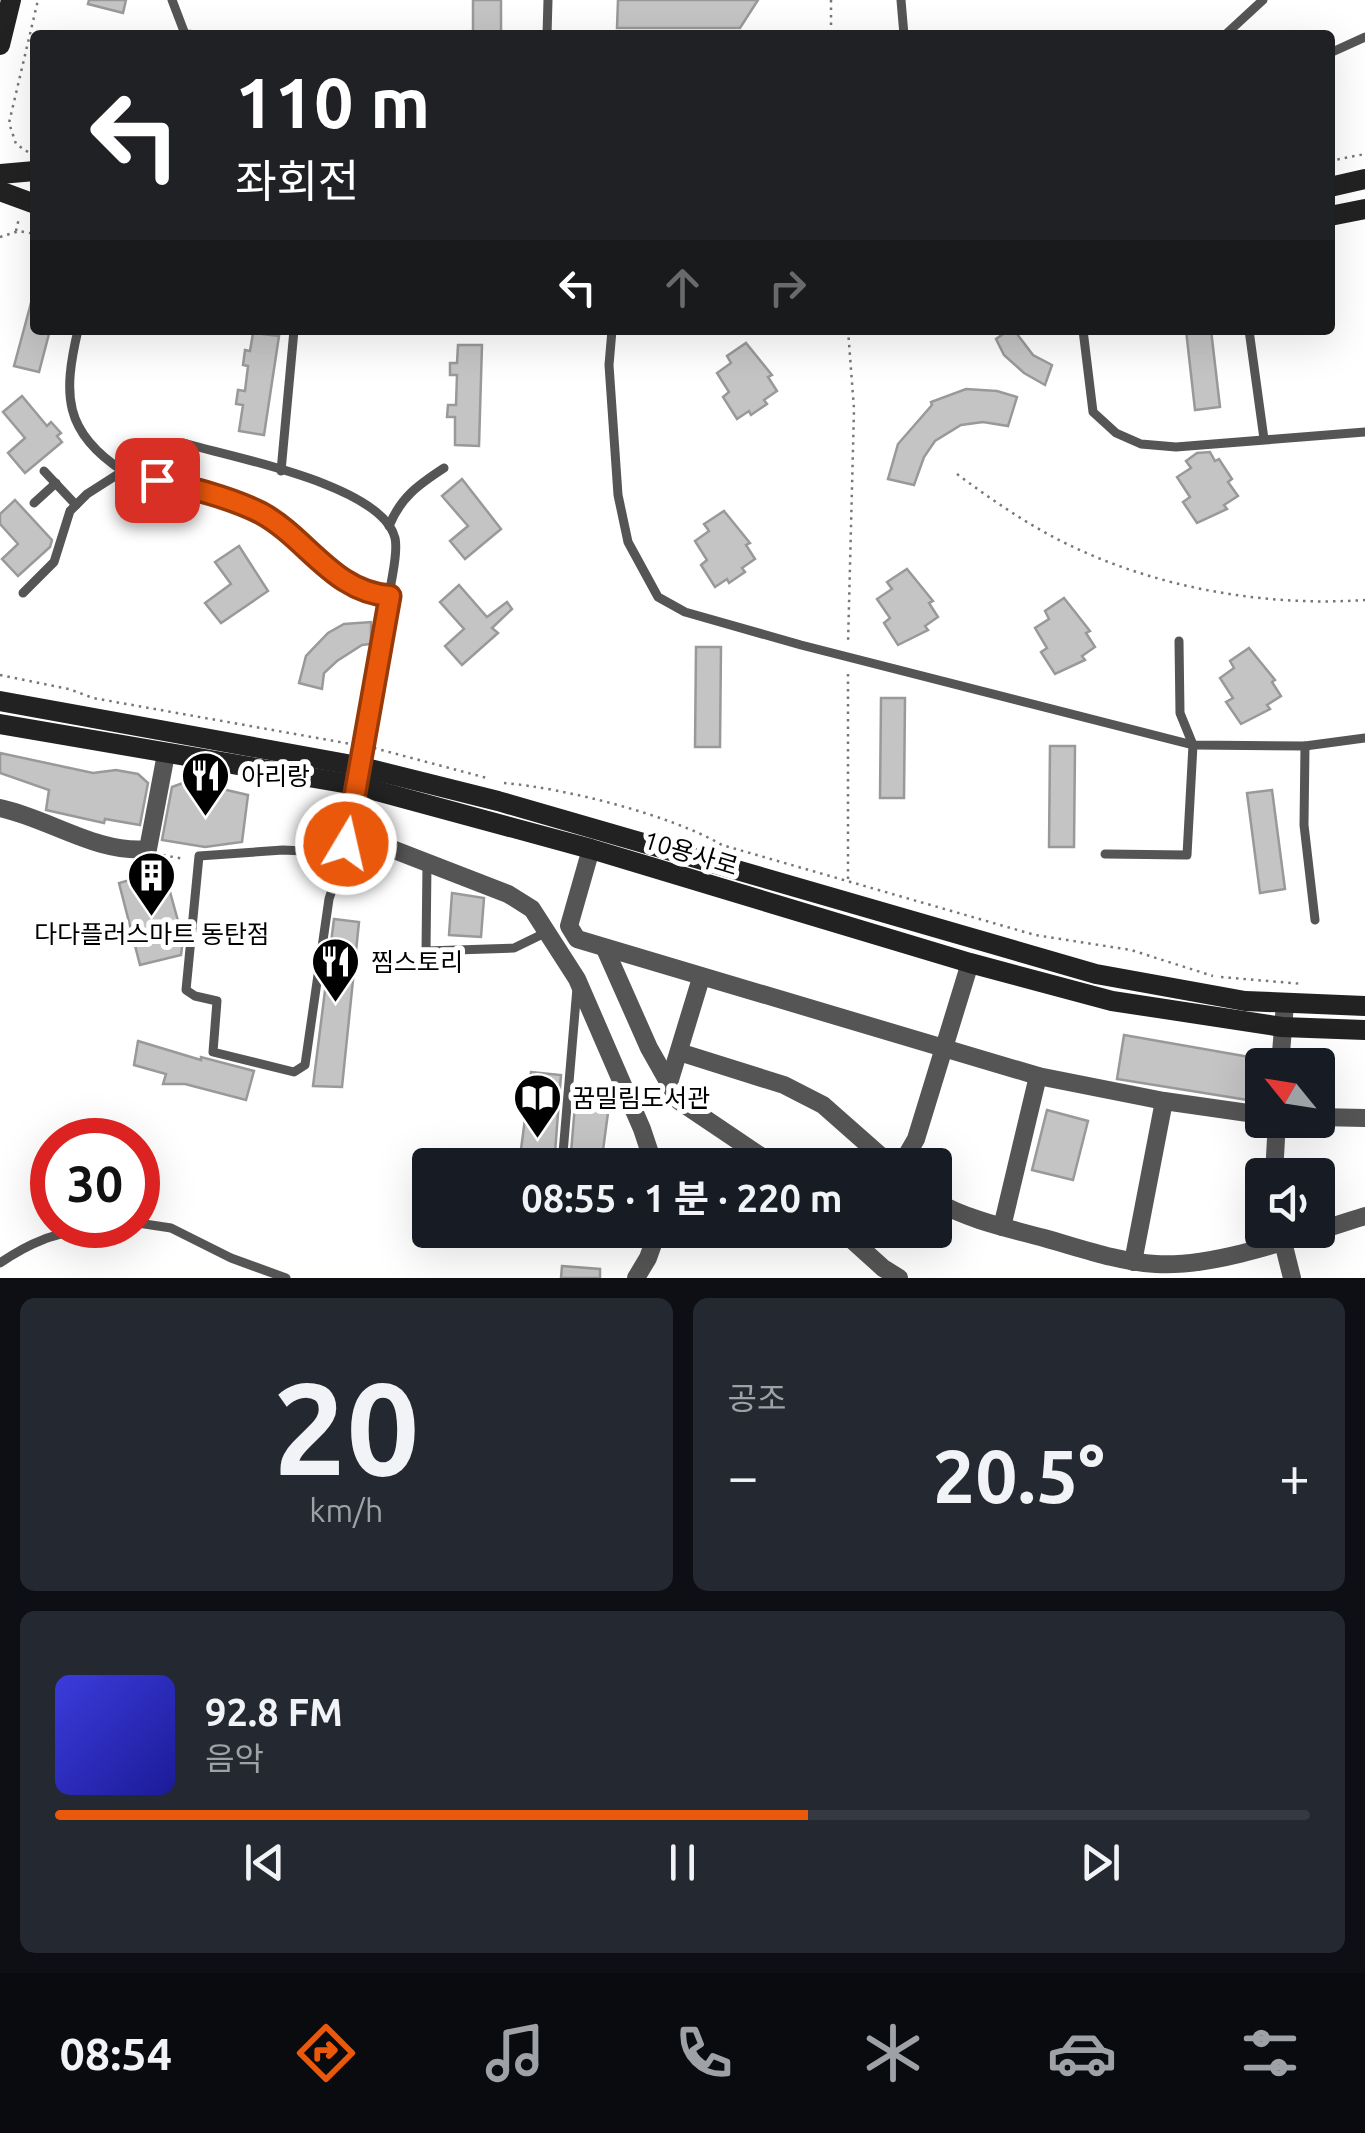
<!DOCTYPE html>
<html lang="ko">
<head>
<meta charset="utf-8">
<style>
	:root { --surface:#171b24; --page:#242831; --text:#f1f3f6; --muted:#9ea1a6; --line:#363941; --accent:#ea580c }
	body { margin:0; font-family:Ubuntu,"Noto Sans KR",sans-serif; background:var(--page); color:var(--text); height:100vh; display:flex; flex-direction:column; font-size:38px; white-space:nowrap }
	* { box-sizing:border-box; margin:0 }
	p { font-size:32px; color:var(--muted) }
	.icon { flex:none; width:55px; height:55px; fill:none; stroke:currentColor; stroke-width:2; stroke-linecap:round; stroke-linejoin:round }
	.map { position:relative; height:1278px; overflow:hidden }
	.panel { display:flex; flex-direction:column; gap:20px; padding:20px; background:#0d0f14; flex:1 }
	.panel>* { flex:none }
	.banner { position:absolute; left:30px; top:30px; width:1305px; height:305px; border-radius:10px; box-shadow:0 10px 40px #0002; background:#202124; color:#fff; overflow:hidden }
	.needle { width:65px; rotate:300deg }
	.fabs { position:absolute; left:1245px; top:1048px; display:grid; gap:20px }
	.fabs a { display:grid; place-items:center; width:90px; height:90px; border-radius:10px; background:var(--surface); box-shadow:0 10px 40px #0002; font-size:50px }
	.speed { position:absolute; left:30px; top:1118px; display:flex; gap:20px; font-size:50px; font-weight:700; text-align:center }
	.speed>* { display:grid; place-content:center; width:130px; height:130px; border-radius:50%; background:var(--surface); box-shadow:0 10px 40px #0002; line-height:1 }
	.speed .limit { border:15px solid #d22; background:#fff; color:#111 }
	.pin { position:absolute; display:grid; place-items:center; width:85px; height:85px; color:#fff; margin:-42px; border-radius:20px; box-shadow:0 5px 15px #0006 }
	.me { position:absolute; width:110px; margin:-55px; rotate:9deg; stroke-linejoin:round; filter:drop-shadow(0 0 8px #0008) }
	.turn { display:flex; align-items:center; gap:35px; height:210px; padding:0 40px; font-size:45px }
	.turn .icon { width:130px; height:130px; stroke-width:2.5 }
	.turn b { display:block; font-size:70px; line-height:85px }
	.lanes { display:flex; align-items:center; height:95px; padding:0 40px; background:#0003; justify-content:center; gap:50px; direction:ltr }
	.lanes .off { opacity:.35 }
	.big { font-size:75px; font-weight:700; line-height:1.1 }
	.panel .card { flex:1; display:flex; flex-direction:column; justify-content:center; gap:15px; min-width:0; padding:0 35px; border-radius:15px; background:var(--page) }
	.panel .dial { align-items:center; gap:0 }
	.dial b { font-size:130px; line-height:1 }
	.song { display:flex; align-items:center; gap:30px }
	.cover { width:120px; height:120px; border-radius:15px; background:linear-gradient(135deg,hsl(240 70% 55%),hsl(240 70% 35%)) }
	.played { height:10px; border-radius:5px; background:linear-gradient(90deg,var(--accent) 60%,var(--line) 60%) }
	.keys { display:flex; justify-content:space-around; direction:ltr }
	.heat { display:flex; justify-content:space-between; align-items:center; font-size:55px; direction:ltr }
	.panel .tiles { flex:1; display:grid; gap:20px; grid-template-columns:1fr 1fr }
	.card:last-child { grid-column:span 2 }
	.trip { position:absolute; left:412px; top:1148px; width:540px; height:100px; border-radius:10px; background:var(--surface); box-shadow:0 10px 40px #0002; font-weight:700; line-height:100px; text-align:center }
	.tab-bar { display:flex; height:160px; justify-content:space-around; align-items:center; background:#090b0e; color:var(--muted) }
	.tab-bar .icon { width:70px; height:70px }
	.tab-bar .selected { color:var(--accent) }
	.tab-bar b { font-size:45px; color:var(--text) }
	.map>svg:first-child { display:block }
	.building { fill:#c4c4c4; stroke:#999; stroke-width:2.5 }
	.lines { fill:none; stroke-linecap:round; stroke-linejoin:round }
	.path { stroke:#777; stroke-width:2.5; stroke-dasharray:2.5 5; stroke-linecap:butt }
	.lane { stroke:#555; stroke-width:9 }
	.street { stroke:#555; stroke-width:18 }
	.secondary { stroke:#222; stroke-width:20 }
	.route-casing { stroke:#983908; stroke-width:25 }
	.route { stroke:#ea580c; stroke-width:18 }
	.labels { text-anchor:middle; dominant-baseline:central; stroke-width:10; stroke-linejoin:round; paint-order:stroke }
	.poi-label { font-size:25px; fill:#000; stroke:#fff; text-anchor:start }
	.street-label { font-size:25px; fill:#000; stroke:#fff }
</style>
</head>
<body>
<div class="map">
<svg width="1365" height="1278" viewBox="0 0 1365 1278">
	<rect width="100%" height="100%" fill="#fff"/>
	<g class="building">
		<path d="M89,0h37l-3,13 -35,-9z"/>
		<rect x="473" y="0" width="28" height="35"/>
		<path d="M618,0h140l-18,28h-123z"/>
		<path d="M31,303l4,1v26h15l-11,42 -25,-6z"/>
		<path d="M1009,330h5l19,25 19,10 -7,20 -21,-12 -20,-18 -8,-16z"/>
		<path d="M1186,330h25l9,77 -25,3z"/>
		<path d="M253,333l26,3 -15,99 -25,-4 4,-26 -7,-1 2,-14 7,1 3,-25 -5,-1 2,-15 5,1z"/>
		<path d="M746,343l26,32 -4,2 9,14 -13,9 3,4 -16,11 -2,-4 -12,8 -14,-22 6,-5 -12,-19 14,-10 -4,-7z"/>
		<path d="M458,345h24l-3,101 -24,-1v-28h-8l1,-12h8l1,-30h-7v-12h7z"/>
		<path d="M966,389l31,2 20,6 -9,29 -25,-4 -22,3 -26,16 -11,16 -10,28 -26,-6 10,-35 34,-39 -1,-3z"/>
		<path d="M22,396l25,30 4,-4 10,11 -4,3 5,6 -37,31 -17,-20 17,-15 -22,-26z"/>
		<path d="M1210,452l5,9 4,-2 13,20 -4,3 10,14 -14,9 3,4 -30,14 -14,-21 7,-5 -13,-20 14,-9 -5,-7 11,-8z"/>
		<path d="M462,479l39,50 -36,30 -15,-18 18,-15 -26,-30z"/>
		<path d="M15,500l37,40 -2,7 -32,29 -16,-17 16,-15 -18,-20v-10z"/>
		<path d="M724,511l26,32 -4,2 9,14 -13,9 3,4 -16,11 -2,-4 -12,8 -14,-22 6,-5 -12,-19 14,-10 -5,-7z"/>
		<path d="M239,546l29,45 -47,32 -16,-20 26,-19 -16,-22z"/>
		<path d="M907,569l26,32 -4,2 9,14 -13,9 3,4 -30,15 -14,-22 6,-5 -13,-19 15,-10 -5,-7z"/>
		<path d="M459,585l28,32 20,-15 5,7 -20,19 6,5 -36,32 -17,-19 19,-17 -24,-27z"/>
		<path d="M1064,598l26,33 -4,2 9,14 -13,9 3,4 -30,14 -14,-22 6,-4 -12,-20 14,-9 -4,-8z"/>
		<path d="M371,622v22l-9,1 -25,16 -13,12 -2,16 -23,-6 7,-27 22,-23 16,-9z"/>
		<path d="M696,647h25l-1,100h-25z"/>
		<path d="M1249,648l26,32 -3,2 9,14 -14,9 3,4 -29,15 -15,-22 7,-4 -13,-20 14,-10 -4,-7z"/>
		<path d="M881,698h24l-1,100h-24z"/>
		<path d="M1050,746h25l-1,101h-25z"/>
		<path d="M0,753l93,20 23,-3 22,4 10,9 -8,42 -35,-6 -1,4 -58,-13 3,-20 -49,-17z"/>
		<path d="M188,781l60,14 -6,47 -37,5 -43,-7 10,-53z"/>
		<path d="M1272,790l13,99 -25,4 -13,-100z"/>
		<path d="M164,870l19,69 -2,16 -41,10 -21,-82z"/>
		<path d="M452,893l32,5 -3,39 -32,-2z"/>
		<path d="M334,919l25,3 -17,165 -29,-1z"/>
		<path d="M1124,1035l137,24 -7,42 -137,-22z"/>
		<path d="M138,1041l63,19v-3l53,14 -8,29 -61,-16h-22l3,-10 -32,-9z"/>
		<path d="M531,1072l30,3 -7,90h-35z"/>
		<path d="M576,1093l34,5 -9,67h-31z"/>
		<path d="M1047,1110l41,11 -15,59 -41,-10z"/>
		<path d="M562,1266l38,3v9h-39z"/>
	</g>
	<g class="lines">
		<g class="path">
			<path d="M831,0v35"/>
			<path d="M28,152l-12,-8 -7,-21 29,-123"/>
			<path d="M1330,161l35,-7"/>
			<path d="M16,231l3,-13"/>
			<path d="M0,237l19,-6 16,3"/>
			<path d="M848,330l6,79 -6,235"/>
			<path d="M957,474c35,26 71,51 110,70 90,44 199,63 298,56"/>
			<path d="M0,675l69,14 24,9 258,46"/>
			<path d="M374,748l113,30"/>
			<path d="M504,783c60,5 167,32 218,62l313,90 96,15 82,26"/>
			<path d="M163,855l21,4"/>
			<path d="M848,879v-207"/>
			<path d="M1221,977l82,7"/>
		</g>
		<g class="lane">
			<path d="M172,0l13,34 14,1"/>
			<path d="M901,0l3,35"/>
			<path d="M547,35l1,-35"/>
			<path d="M1225,35l38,-35"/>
			<path d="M1330,53l35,-16"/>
			<path d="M78,330c-15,64 -15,102 45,141 45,12 99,19 140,43 44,26 72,78 127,82"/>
			<path d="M612,330l-3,35 9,130 10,47 30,55 27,15 116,33 392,100 112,1 60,-8"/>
			<path d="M1083,330l10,82 23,21 25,11 35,3 189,-15"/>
			<path d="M1249,330l15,109"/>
			<path d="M183,443c49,14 199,42 212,95 3,13 -2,33 -4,46 -7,61 -22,122 -33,182"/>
			<path d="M44,471l32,34"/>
			<path d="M281,471l13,-141"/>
			<path d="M34,503l22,-20"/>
			<path d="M389,526c12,-29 29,-41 55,-58"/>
			<path d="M23,593l31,-31 16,-51 17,-17 36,-23"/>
			<path d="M1305,746l-1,79 11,95"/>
			<path d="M283,850l61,3 -15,46 -24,166 -11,7 -81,-20 4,-51 -22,-5 -9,-6 13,-134z"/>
			<path d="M1105,854l82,1 6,-110 -13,-32 -1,-72"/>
			<path d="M427,864l-1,87 88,-3 35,-17"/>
			<path d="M562,1165l15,-177"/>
			<path d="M138,1223l33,5 60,30 55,20"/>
			<path d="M0,1263c38,-26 56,-28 99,-38"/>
		</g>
		<g class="street">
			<path d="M0,808c48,10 97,46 148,41l18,-95"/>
			<path d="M348,832l160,62 24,15 45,70 65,150 12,36"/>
			<path d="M591,849l-22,77 8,13 461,137 126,25 98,14"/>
			<path d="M344,853l13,-81"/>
			<path d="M606,951l43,97 30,53 95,64"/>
			<path d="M679,1052l105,33 39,20 68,60"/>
			<path d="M1280,1065l5,-61"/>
			<path d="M669,1083l32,-105"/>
			<path d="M1318,1117l47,1"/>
			<path d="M901,1165l15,-26 54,-176"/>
			<path d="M1274,1175l3,-55"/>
			<path d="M935,1201c34,19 72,27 109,37 36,10 75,24 112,26 61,4 150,-30 209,-48"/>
			<path d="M1002,1227l36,-151"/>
			<path d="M841,1230l42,38 16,10"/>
			<path d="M1280,1230l12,48"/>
			<path d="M1133,1262l31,-161"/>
			<path d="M636,1278l12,-20 10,-28"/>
		</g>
		<g class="secondary">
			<path d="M0,45l11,-45"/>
			<path d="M0,174l35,-3"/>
			<path d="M1330,187l35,-8"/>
			<path d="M0,191l35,13"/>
			<path d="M1330,216l35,-7"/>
			<path d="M0,701l358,65 140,35 598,173 149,27 120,5"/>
			<path d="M0,724l355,61 236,64 379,114 142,38 170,26 83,3"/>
		</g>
	</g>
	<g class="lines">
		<defs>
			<path id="route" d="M157,480c34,8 72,17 104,33 46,25 72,79 129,83l-44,248"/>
		</defs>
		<use href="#route" class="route-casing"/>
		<use href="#route" class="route"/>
	</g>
	<defs>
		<symbol id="restaurant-pin" viewBox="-11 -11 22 30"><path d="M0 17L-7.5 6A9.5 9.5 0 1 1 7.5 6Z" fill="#000" stroke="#fff"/><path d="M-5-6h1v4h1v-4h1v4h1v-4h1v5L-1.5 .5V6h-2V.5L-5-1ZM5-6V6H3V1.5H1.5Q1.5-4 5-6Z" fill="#fff"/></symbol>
		<symbol id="building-pin" viewBox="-11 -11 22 30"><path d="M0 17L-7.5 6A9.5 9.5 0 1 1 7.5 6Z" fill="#000" stroke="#fff"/><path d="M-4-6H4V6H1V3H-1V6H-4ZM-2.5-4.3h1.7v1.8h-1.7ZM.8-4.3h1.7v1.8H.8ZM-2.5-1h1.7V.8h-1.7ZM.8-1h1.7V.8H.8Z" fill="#fff"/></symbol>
		<symbol id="library-pin" viewBox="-11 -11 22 30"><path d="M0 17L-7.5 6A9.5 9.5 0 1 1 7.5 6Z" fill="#000" stroke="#fff"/><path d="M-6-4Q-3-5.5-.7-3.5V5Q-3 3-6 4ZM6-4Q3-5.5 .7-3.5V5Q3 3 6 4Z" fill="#fff"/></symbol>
	</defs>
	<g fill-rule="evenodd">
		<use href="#restaurant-pin" x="178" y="748" width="55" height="75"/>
		<use href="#building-pin" x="124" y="848" width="55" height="75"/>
		<use href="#restaurant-pin" x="308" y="934" width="55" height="75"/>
		<use href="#library-pin" x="510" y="1070" width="55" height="75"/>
	</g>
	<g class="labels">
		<g class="poi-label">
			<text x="241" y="776">아리랑</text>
			<text x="152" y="934" text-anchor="middle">다다플러스마트 동탄점</text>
			<text x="371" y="962">찜스토리</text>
			<text x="572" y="1098">꿈밀림도서관</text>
		</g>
		<g class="street-label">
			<text transform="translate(691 853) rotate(17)">10용사로</text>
		</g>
	</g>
</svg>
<div class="fabs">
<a><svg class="needle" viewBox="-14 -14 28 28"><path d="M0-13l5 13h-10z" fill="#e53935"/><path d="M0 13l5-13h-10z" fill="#9ea1a6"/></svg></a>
<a><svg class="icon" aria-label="sound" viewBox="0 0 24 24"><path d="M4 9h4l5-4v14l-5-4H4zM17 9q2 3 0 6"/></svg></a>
</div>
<div class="speed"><div class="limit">30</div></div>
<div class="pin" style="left:157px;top:480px;background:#d93025"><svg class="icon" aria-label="arrive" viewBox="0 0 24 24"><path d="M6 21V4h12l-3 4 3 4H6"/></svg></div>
<svg class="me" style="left:346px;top:844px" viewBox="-20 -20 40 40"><circle r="17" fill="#ea580c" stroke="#fff" stroke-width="3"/><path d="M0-11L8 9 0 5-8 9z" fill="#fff"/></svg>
<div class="trip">08:55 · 1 분 · 220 m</div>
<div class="banner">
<div class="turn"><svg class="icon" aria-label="left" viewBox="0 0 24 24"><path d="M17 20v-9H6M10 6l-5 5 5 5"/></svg><div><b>110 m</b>좌회전</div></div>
<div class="lanes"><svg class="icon" aria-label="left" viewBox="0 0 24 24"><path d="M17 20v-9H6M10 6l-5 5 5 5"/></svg><svg class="icon off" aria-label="ahead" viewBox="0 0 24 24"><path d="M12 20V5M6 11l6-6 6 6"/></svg><svg class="icon off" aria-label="right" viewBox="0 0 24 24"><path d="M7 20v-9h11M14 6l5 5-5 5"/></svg></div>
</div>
</div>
<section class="panel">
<div class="tiles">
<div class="card dial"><b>20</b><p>km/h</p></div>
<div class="card"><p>공조</p>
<div class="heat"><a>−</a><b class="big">20.5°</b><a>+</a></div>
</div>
<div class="card">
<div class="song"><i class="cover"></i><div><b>92.8 FM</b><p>음악</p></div></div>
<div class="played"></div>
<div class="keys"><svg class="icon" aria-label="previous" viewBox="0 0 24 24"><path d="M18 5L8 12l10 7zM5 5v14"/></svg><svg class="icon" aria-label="pause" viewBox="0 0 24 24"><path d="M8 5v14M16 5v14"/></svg><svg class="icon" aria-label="next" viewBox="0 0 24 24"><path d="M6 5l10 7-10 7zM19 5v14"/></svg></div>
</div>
</div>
</section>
<nav class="tab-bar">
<b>08:54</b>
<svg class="icon selected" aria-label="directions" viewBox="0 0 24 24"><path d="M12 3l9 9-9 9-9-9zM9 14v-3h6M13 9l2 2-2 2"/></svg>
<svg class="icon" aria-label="music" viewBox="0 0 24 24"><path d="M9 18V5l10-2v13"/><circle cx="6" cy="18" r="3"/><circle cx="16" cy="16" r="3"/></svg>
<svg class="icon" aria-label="phone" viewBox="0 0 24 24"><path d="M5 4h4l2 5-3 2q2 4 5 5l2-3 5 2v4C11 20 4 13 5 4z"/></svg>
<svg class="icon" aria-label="climate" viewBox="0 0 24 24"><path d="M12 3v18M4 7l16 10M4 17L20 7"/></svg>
<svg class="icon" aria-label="car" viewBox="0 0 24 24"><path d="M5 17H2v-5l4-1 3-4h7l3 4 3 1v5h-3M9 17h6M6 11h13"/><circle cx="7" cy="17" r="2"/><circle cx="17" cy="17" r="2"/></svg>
<svg class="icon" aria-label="filters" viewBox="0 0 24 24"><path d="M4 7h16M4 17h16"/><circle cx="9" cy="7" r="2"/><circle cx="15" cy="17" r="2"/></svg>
</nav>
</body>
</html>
